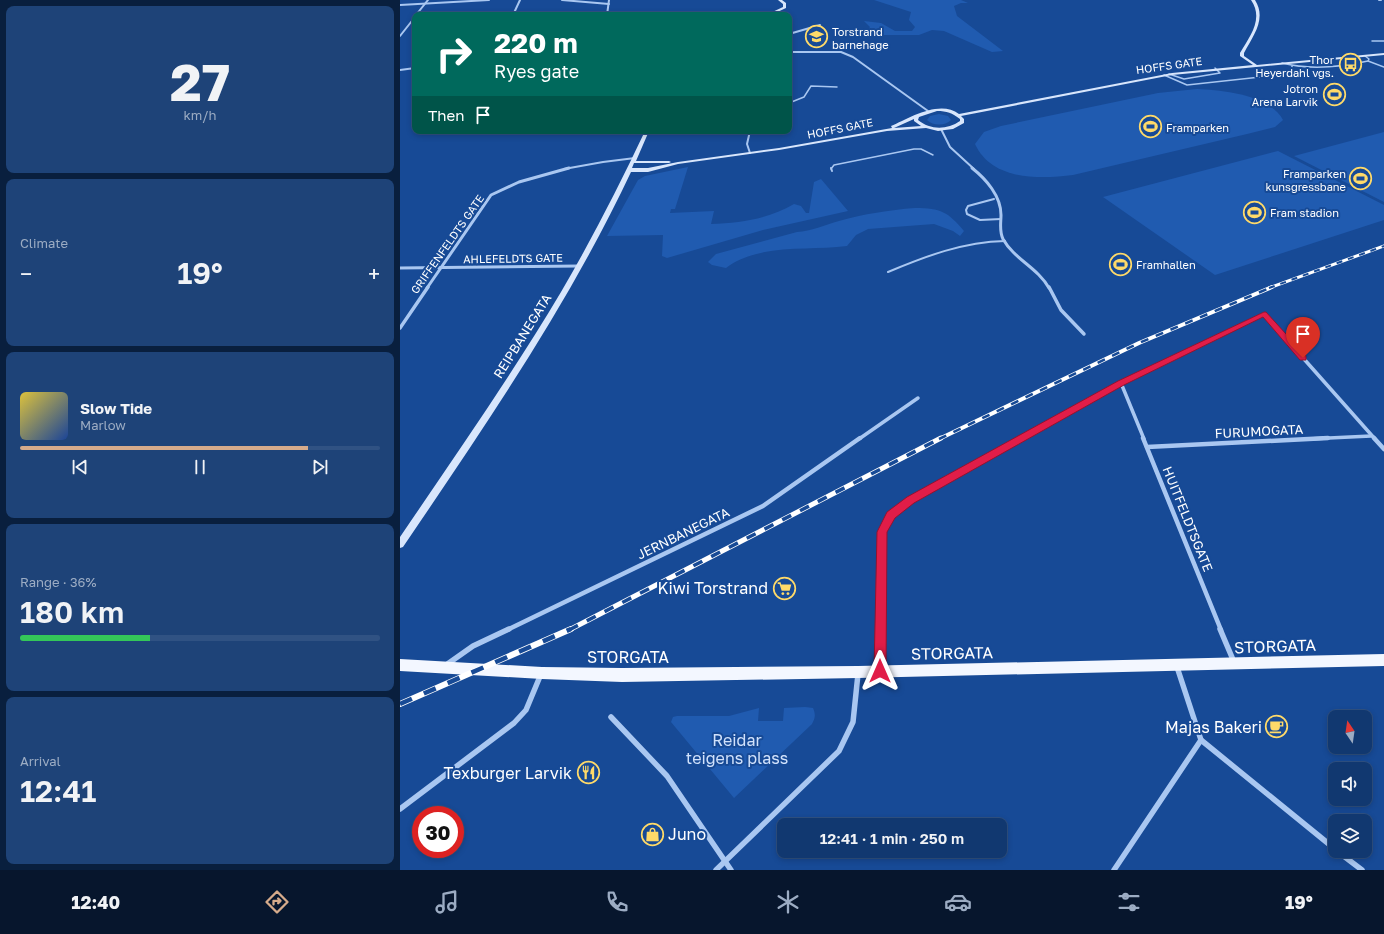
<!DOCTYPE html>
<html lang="en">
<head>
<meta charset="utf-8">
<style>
	:root { --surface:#113870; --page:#1e4378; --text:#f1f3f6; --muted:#9cacc3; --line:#305283; --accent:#d6ab8b }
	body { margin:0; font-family:"Golos Text",sans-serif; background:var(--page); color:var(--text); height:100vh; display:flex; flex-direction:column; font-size:15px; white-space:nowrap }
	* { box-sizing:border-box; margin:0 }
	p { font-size:13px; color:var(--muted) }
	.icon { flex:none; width:22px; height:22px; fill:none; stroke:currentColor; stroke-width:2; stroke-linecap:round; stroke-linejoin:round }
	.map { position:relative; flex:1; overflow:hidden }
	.details { display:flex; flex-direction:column; gap:6px; padding:6px; background:#091f3e; width:400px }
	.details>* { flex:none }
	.guide { position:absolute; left:12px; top:12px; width:380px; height:122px; border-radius:8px; box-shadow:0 2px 6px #0003,0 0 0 1px var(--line); background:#00695c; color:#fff; overflow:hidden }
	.needle { width:26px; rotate:347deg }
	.fabs { position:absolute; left:928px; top:710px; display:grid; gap:8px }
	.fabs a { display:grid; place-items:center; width:44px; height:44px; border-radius:8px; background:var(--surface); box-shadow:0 2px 6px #0003,0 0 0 1px var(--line); font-size:20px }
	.speed { position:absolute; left:12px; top:806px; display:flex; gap:8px; font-size:20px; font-weight:700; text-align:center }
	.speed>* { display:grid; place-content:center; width:52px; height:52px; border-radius:50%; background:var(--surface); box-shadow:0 2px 6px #0003,0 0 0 1px var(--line); line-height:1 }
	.speed .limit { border:6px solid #d22; background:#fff; color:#111 }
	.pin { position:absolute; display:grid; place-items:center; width:34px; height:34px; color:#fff; margin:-41px -17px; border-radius:50% 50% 50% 0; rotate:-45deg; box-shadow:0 0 4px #0007 }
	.pin .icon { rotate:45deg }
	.me { position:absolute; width:44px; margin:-22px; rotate:0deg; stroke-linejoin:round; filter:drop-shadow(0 0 3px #0008) }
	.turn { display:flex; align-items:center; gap:14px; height:84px; padding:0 16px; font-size:18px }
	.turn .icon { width:52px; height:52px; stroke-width:2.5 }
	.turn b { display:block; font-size:28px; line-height:34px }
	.then { display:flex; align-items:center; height:38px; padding:0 16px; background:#0003; gap:8px; font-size:15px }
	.big { font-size:30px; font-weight:600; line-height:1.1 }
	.details .card { flex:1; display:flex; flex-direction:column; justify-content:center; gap:6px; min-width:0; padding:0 14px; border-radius:8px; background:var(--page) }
	.details .dial { align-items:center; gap:0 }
	.dial b { font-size:52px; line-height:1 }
	.song { display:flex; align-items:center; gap:12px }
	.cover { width:48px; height:48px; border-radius:6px; background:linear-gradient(135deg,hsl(50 70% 55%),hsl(220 70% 35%)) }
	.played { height:4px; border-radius:2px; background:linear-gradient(90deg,var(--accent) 80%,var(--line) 80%) }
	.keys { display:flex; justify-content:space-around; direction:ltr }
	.heat { display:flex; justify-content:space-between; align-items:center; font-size:22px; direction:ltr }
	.charge { height:6px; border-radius:3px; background:linear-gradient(90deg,#34c759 36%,var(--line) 0) }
	.trip { position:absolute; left:377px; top:818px; width:230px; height:40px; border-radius:8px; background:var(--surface); box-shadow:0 2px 6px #0003,0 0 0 1px var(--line); font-weight:600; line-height:40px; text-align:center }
	.tab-bar { display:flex; height:64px; justify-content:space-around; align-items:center; background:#07162d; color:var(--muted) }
	.tab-bar .icon { width:28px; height:28px }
	.tab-bar .current { color:var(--accent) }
	.tab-bar b { font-size:18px; color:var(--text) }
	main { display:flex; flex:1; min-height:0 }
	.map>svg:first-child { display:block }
	.green { fill:#205bb0 }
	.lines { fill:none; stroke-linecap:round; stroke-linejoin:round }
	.service-far1 { stroke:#a9c7f1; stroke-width:1.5 }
	.service { stroke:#a9c7f1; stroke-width:2 }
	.minor-far4 { stroke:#a9c7f1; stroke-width:2 }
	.minor-far3 { stroke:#a9c7f1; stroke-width:3 }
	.minor-far2 { stroke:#a9c7f1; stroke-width:3.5 }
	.minor-far1 { stroke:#a9c7f1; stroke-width:4.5 }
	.minor { stroke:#a9c7f1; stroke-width:5.5 }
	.secondary { fill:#d8e6fc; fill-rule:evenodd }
	.primary { fill:#f3f7ff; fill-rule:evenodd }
	.rail-far3-casing { stroke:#fff; stroke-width:3 }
	.rail-far2-casing { stroke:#fff; stroke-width:4 }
	.rail-far1-casing { stroke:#fff; stroke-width:5 }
	.rail-casing { stroke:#fff; stroke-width:6 }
	.rail-far3 { stroke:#174a96; stroke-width:2; stroke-dasharray:6; stroke-linecap:butt }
	.rail-far2 { stroke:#174a96; stroke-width:2.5; stroke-dasharray:8; stroke-linecap:butt }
	.rail-far1 { stroke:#174a96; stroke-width:3.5; stroke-dasharray:10; stroke-linecap:butt }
	.rail { stroke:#174a96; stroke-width:4.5; stroke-dasharray:13; stroke-linecap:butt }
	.route { fill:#e11d48; stroke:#92132f }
	.labels { text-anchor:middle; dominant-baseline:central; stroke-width:4; stroke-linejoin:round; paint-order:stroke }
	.far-poi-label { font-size:11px; fill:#fff; stroke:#174a96; text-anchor:start }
	.far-street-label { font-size:11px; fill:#fff; stroke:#174a96 }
	.street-label { font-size:13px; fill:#fff; stroke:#174a96 }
	.near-poi-label { font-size:16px; fill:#fff; stroke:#174a96; text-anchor:end }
	.near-street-label { font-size:16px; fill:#fff; stroke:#174a96 }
	.near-park-label { font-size:16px; fill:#d1e2fc; stroke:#174a96 }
</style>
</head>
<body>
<main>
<section class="details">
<div class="card dial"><b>27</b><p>km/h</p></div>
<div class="card"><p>Climate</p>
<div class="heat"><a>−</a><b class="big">19°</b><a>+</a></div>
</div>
<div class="card">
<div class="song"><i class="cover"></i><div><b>Slow Tide</b><p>Marlow</p></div></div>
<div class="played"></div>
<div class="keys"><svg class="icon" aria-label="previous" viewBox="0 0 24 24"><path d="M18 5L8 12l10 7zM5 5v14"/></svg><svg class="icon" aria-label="pause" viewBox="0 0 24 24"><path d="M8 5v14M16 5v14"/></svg><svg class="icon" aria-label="next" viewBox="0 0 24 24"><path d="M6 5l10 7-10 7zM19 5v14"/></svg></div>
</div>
<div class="card"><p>Range · 36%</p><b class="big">180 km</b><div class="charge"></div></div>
<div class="card"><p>Arrival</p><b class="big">12:41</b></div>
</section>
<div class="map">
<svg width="984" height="870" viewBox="0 0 984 870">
	<rect width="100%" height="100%" fill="#174a96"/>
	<g class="green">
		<path d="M474,0h87l7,3h-7l-7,3 3,10 46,35 -11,1 -48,-21 -12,-1 -13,5h-65l14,-5 2,-3 -6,-6 17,2 14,8h17l3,-4 -6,-7 2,-8z"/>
		<path d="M797,89c25,1 73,6 86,31l-8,7 -28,7 -174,41c-33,4 -81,6 -98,-31l9,-12 17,-6 157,-33z"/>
		<path d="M539,114l9,2 3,4c-6,6 -18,6 -24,0l3,-4z"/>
		<path d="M984,132v70l-90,-46z"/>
		<path d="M878,151l106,54v15l-169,55 -112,-78z"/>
		<path d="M288,167l-13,42h-4l-1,4 44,-2 -3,13c30,-1 57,-5 83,-20l7,2 5,7h3l5,-31 7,-3 27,32 -85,19 -96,28 -5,-2 1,-21 -56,1 31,-56 7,-4z"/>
		<path d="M515,208c26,0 33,4 49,23l-4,5 -7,-5 -19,-7 -66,5 -12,6 -9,11c-39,5 -88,-3 -121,22l-14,-3 -4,-3 8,-8 81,-22c14,-1 28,-7 42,-11 25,-7 50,-11 76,-13z"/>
		<path d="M405,707l8,1c3,7 2,10 -1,16l-78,74 -63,-76 2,-5 4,-1h52l30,-8 -1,13h25l1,-13z"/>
	</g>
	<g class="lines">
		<g class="service-far1">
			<path d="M972,41h12"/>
			<path d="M968,61l16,6"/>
			<path d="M882,63c27,7 59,4 86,-2l1,-2 -4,-3"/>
			<path d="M769,74l15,5 36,-6 -5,-5"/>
			<path d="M764,75l23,10 100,-11 5,-1v-7"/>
			<path d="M389,103l15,-6 7,-11 26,1"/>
			<path d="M431,169l3,-4 80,-16h7l12,6"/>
		</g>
		<g class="service">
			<path d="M431,168l1,3"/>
			<path d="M594,199l-26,7 -2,4 1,4 13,6 21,-1"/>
			<path d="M488,272c38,-16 75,-30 117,-31"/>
		</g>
		<g class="minor-far4">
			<path d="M162,0l47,4"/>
			<path d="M979,0h2"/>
			<path d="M0,5l89,-5"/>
			<path d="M16,15l12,-15"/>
			<path d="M113,15l7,-15"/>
			<path d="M207,15l2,-15"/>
			<path d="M389,34l31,-9"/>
			<path d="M0,36l15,-19"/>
			<path d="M389,52h52l12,5 75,54"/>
			<path d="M0,70l15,-2"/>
			<path d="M541,129l9,18 24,22"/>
			<path d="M350,131l-3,13 3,9"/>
			<path d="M164,169l39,-7 32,-4"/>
		</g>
		<g class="minor-far3">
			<path d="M572,168c14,11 29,28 29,47 0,8 -2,16 2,24 11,20 35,29 46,49"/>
			<path d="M0,268l179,-2"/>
			<path d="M27,288l64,-93 28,-13 50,-14"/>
		</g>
		<g class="minor-far2">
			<path d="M649,287l12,23 23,24"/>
			<path d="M0,328l28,-41"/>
			<path d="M721,383l23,56"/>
			<path d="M459,439l59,-41"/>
			<path d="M620,439l101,-56 143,-69 111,125"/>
			<path d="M908,439l63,-3"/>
		</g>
		<g class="minor-far1">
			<path d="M743,438l78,192"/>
			<path d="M974,438l10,11"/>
			<path d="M747,447l181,-9"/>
			<path d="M107,630l256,-124 97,-68"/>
			<path d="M481,630l1,-98 9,-17 20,-15 111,-62"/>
		</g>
		<g class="minor">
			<path d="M820,629l14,33"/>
			<path d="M46,665l27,-19 36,-17"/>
			<path d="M777,667l24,73 134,109"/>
			<path d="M480,671l1,-42"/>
			<path d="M211,717l56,59 64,94"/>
			<path d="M0,809l114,-86 12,-13 15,-36"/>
			<path d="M937,851l25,19"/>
			<path d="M316,870l123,-119 14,-29 5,-48"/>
			<path d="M714,870l87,-130"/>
		</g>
		<g class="secondary">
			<path d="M378,0h4l4,3v5l-15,7h-5l17,-8v-3z"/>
			<path d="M851,0h4c12,19 -2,36 -11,53v3l13,9 127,-12v2l-212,20 -211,41 3,3v4l-11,6 -8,1 -7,1 -12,-3 -39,3 -108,19 -101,14 -30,8h-17c-62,132 -146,254 -228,375l-3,1v-11c55,-81 111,-161 161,-245 31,-53 58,-106 84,-161h4l-13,30h33l2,1 -2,1h-35l-2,5h16l30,-6 101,-14 113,-20 -1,-2c18,-8 49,-27 68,-12l213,-41 81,-8 -13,-9v-3c10,-17 24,-34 11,-53zM537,111c10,0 15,2 23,8v2c-13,9 -30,9 -42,-1l1,-3zM514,119v2l7,5 -27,2z"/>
		</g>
		<path class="primary" d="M984,654v12l-526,12 -236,4 -80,-3 -142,-8v-12l142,8 80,1 236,-2z"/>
		<defs>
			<path id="rail-far3" d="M869,288l115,-42"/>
			<path id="rail-far2" d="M539,439l200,-96 133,-56"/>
			<path id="rail-far1" d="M169,630l372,-192"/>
			<path id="rail" d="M0,704l171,-75"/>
		</defs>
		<use href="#rail-far3" class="rail-far3-casing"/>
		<use href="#rail-far2" class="rail-far2-casing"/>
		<use href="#rail-far1" class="rail-far1-casing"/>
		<use href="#rail" class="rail-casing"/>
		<use href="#rail-far3" class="rail-far3"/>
		<use href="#rail-far2" class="rail-far2"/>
		<use href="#rail-far1" class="rail-far1"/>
		<use href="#rail" class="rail"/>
	</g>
	<path class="route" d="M864,312h2l40,44v4h-6l-37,-43 -139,68 -210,118 -19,15 -8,14 -1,139 -2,4 -4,2 -4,-2 -2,-4 3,-139 10,-20 20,-15 211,-116z"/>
	<defs>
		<symbol id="school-ring" viewBox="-11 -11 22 22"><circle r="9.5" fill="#174a96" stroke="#ffda69" stroke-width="1.5"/><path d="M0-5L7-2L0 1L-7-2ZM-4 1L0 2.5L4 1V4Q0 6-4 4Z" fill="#ffda69"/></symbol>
		<symbol id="bus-ring" viewBox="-11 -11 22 22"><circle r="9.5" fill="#174a96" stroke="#ffda69" stroke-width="1.5"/><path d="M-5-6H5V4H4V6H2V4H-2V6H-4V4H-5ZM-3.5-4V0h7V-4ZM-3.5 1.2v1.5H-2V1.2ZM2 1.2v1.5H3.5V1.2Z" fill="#ffda69"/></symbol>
		<symbol id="stadium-ring" viewBox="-11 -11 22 22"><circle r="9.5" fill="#174a96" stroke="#ffda69" stroke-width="1.5"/><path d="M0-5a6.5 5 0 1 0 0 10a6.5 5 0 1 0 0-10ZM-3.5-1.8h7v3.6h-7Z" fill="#ffda69"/></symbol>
		<symbol id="supermarket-ring" viewBox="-11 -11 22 22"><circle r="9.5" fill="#174a96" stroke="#ffda69" stroke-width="1.5"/><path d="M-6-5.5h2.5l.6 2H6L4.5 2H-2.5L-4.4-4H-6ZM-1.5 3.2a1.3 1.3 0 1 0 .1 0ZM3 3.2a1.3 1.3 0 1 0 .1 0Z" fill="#ffda69"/></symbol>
		<symbol id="cafe-ring" viewBox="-11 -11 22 22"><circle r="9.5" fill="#174a96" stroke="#ffda69" stroke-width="1.5"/><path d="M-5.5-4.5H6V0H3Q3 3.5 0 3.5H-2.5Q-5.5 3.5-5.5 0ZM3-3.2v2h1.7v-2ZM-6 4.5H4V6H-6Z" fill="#ffda69"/></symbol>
		<symbol id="restaurant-ring" viewBox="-11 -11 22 22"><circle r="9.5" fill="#174a96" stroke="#ffda69" stroke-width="1.5"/><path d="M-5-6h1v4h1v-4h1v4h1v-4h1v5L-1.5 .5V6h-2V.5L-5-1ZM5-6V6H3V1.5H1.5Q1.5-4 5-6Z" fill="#ffda69"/></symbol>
		<symbol id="shop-ring" viewBox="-11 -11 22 22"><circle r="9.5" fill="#174a96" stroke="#ffda69" stroke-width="1.5"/><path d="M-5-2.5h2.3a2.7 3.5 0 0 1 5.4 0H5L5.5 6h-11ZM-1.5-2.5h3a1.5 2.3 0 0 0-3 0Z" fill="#ffda69"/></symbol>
	</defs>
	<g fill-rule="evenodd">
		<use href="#school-ring" x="404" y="24" width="25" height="25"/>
		<use href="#bus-ring" x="938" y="52" width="25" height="25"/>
		<use href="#stadium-ring" x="922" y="82" width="25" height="25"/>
		<use href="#stadium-ring" x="738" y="114" width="25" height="25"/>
		<use href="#stadium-ring" x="948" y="166" width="25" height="25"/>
		<use href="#stadium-ring" x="842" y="200" width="25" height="25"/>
		<use href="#stadium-ring" x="708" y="252" width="25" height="25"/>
		<use href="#supermarket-ring" x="372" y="576" width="25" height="25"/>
		<use href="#cafe-ring" x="864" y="714" width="25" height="25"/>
		<use href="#restaurant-ring" x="176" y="760" width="25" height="25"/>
		<use href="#shop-ring" x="240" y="822" width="25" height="25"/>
	</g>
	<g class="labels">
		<g class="far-poi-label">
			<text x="432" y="31">Torstrand<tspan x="432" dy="13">barnehage</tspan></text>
			<text x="934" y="59" text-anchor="end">Thor<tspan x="934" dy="13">Heyerdahl vgs.</tspan></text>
			<text x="918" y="88" text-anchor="end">Jotron<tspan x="918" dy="13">Arena Larvik</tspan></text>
			<text x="766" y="127">Framparken</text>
			<text x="946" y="173" text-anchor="end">Framparken<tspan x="946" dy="13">kunsgressbane</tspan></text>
			<text x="870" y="212">Fram stadion</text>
			<text x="736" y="264">Framhallen</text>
		</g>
		<g class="far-street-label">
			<text transform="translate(769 65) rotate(-8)">HOFFS GATE</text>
			<text transform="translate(440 128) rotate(-11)">HOFFS GATE</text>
			<text transform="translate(47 244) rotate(-55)">GRIFFENFELDTS GATE</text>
			<text transform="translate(113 258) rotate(-1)">AHLEFELDTS GATE</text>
		</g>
		<g class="street-label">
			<text transform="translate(122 336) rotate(-58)">REIPBANEGATA</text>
			<text transform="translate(859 431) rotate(-3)">FURUMOGATA</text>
			<text transform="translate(788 519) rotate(68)">HUITFELDTSGATE</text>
			<text transform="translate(283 533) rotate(-26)">JERNBANEGATA</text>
		</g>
		<g class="near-poi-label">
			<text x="368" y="588">Kiwi Torstrand</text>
			<text x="862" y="727">Majas Bakeri</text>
			<text x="172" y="773">Texburger Larvik</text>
			<text x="268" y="834" text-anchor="start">Juno</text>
		</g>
		<g class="near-street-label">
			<text transform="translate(875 646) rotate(-2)">STORGATA</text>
			<text transform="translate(552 653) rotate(-1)">STORGATA</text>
			<text x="228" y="657">STORGATA</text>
		</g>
		<g class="near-park-label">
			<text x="337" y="740">Reidar<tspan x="337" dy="18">teigens plass</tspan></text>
		</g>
	</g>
</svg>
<div class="fabs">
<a><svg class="needle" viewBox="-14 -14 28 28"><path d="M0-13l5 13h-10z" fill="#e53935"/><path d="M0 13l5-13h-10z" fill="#9cacc3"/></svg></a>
<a><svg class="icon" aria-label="sound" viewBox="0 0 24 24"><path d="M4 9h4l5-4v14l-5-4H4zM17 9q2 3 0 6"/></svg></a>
<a><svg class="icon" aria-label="layers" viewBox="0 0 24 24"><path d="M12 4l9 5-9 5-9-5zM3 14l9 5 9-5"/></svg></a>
</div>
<div class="speed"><div class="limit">30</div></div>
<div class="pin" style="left:903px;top:358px;background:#d93025"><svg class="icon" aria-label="arrive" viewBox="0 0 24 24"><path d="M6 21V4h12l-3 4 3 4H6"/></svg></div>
<svg class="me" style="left:480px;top:671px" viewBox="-20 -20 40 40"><path d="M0-17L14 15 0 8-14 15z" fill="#e11d48" stroke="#fff" stroke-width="4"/></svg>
<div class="trip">12:41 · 1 min · 250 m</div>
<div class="guide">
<div class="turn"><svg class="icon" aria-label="right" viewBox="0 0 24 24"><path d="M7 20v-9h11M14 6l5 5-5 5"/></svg><div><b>220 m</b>Ryes gate</div></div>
<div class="then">Then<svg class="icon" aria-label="arrive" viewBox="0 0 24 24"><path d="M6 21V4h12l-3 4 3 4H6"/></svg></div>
</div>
</div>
</main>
<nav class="tab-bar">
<b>12:40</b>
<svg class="icon current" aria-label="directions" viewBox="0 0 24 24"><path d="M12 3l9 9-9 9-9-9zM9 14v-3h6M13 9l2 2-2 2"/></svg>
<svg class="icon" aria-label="music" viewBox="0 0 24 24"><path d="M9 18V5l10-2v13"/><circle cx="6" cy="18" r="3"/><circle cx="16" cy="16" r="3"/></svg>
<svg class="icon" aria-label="phone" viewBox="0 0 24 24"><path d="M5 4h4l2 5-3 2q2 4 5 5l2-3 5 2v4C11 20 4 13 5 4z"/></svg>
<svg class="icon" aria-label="climate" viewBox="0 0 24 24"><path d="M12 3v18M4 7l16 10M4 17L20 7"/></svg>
<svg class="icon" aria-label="car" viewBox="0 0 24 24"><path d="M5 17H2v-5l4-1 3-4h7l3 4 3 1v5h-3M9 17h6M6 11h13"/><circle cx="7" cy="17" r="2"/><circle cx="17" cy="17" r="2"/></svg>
<svg class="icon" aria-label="filters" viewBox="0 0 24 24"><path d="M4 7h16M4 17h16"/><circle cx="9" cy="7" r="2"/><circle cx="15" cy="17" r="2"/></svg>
<b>19°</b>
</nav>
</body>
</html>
